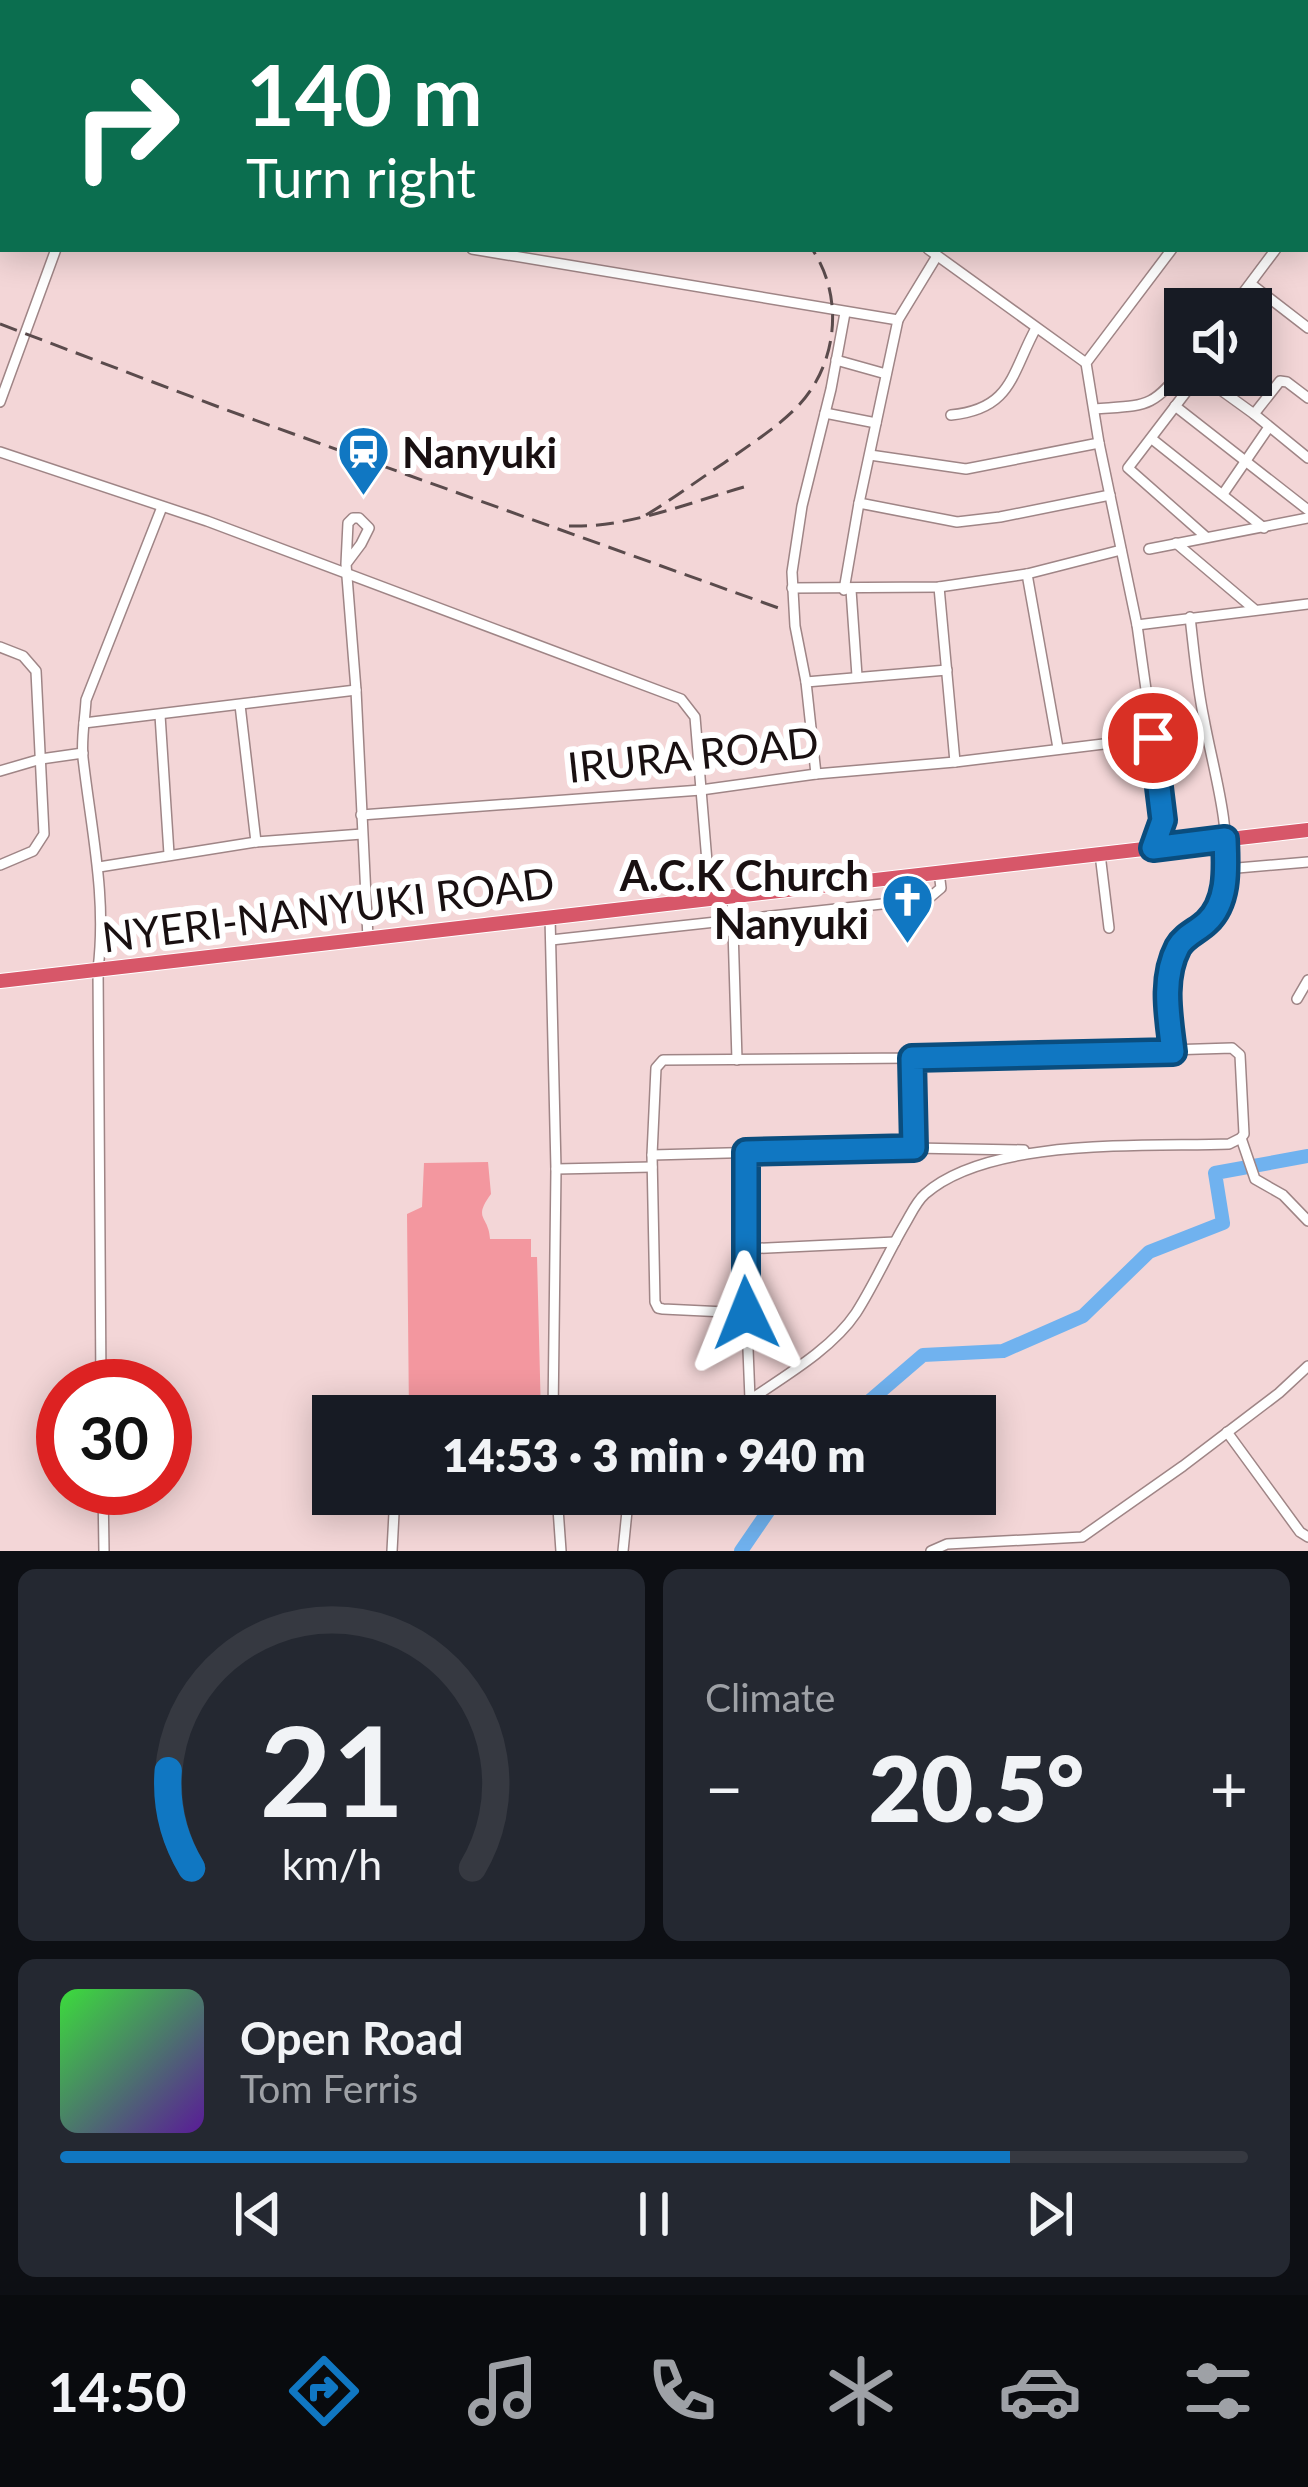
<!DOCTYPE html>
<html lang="en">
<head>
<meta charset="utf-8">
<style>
	:root { --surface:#171b24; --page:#242831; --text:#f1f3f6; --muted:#9ea1a6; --line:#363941; --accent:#1077c2 }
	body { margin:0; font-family:Lato,sans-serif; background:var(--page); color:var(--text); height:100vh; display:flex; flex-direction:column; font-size:45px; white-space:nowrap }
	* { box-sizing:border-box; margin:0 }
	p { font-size:39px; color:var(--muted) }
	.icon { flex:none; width:66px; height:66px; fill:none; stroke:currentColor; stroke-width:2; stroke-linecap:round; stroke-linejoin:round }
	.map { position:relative; height:1551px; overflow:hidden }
	.drawer { display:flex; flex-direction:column; gap:18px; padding:18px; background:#0d0f14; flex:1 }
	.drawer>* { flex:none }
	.guide { position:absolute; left:0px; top:0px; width:1308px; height:252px; box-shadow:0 6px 30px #0003; background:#0b6e4f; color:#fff; overflow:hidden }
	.controls { position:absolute; left:1164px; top:288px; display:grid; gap:24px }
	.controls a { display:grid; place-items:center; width:108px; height:108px; border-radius:0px; background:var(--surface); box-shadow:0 6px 30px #0003; font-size:60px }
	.speed { position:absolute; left:36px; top:1359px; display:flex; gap:24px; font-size:60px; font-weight:700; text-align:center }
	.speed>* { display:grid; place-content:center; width:156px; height:156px; border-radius:50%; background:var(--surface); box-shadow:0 6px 30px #0003; line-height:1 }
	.speed .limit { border:18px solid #d22; background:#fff; color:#111 }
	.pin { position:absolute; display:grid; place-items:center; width:102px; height:102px; color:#fff; margin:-51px; border:6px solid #fff; border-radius:50%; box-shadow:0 3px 12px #0007 }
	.me { position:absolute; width:132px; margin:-66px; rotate:358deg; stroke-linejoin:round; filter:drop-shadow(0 0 9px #0008) }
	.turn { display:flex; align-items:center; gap:42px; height:252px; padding:0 48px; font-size:54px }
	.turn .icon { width:156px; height:156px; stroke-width:2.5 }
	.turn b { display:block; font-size:84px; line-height:102px }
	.big { font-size:90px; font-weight:800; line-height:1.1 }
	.drawer .widget { flex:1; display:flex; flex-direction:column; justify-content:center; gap:18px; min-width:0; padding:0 42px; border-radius:18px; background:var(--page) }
	.drawer .dial { align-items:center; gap:0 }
	.dial svg { height:312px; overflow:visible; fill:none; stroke:var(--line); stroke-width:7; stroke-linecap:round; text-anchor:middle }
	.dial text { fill:var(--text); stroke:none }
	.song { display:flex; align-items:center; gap:36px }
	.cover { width:144px; height:144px; border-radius:18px; background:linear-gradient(135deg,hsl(120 70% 55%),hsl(270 70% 35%)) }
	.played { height:12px; border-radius:6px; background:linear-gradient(90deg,var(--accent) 80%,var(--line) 80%) }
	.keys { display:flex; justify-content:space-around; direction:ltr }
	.heat { display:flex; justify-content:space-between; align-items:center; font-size:66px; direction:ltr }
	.drawer .tiles { flex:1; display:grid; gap:18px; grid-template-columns:1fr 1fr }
	.widget:last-child { grid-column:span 2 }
	.trip { position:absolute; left:312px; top:1395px; width:684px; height:120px; border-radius:0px; background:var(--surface); box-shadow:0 6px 30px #0003; font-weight:800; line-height:120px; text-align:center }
	.tabs { display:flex; height:192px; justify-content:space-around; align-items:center; background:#090b0e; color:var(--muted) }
	.tabs .icon { width:84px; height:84px }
	.tabs .active { color:var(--accent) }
	.tabs b { font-size:54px; color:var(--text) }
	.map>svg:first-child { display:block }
	.pitch { fill:#f3979f }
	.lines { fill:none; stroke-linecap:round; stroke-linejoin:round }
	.river { stroke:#70b2ef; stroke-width:14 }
	.minor-casing { stroke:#9f8586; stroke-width:12 }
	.highway-casing { stroke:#fff; stroke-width:16 }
	.minor { stroke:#fff; stroke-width:9 }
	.highway { stroke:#d75769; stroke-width:14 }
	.rail { stroke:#5a4b4c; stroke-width:3; stroke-dasharray:18 9; stroke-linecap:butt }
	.route-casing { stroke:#0a4d7e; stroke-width:30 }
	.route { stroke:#1077c2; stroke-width:21 }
	.labels { text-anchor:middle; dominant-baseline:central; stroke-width:12; stroke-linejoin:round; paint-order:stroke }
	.poi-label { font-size:42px; font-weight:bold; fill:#191011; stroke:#fff; text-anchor:start }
	.street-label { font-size:42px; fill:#191011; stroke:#fff }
</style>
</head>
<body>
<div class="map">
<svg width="1308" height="1551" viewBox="0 0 1308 1551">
	<rect width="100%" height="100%" fill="#f3d6d7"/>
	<path class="pitch" d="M488,1162l3,32c-19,26 -2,21 -1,45h41v18h6l4,159h-132l-2,-202 15,-7 2,-44z"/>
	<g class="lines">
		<g class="river">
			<path d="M852,1416l71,-61 80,-4 80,-35 66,-64 74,-29 -8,-50 93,-17"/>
			<path d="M741,1551l39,-57"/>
		</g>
		<defs>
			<g id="minor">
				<path d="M105,0v3"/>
				<path d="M249,0l17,3"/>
				<path d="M344,0l1,3"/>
				<path d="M740,0l2,3"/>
				<path d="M882,0l5,3"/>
				<path d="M1117,0l4,3"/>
				<path d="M1280,0l4,3"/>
				<path d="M853,3l2,-3"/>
				<path d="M1047,3l2,-3"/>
				<path d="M1171,3l2,-3"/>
				<path d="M1305,19l3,3"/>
				<path d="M1305,76l3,-4"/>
				<path d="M0,165h3"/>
				<path d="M1305,172l3,3"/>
				<path d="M1305,215l3,-4"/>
				<path d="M472,249l426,71"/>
				<path d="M928,249l158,114"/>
				<path d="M1251,284l57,44"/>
				<path d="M1231,309l45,-60"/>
				<path d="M836,360l50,14"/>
				<path d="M1199,375l-71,93 77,68"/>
				<path d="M1200,375l54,39 54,44"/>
				<path d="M0,402l56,-153"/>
				<path d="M1175,406l133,104"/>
				<path d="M1095,409c52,-4 57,0 90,-43"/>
				<path d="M825,413l51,10"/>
				<path d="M1254,414l26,-33 7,1 21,16"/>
				<path d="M951,415c61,-6 60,-41 85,-87"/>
				<path d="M1152,439l112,89"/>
				<path d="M0,452l207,69 474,178 14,18 15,181"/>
				<path d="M870,455l96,14 133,-26"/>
				<path d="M1223,494l46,-67"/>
				<path d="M859,503l98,19 43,-5 110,-22"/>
				<path d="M1176,543l78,66"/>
				<path d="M1149,549l159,-31"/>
				<path d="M346,564l15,-20 8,-16 -10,-10h-6l-5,5 -2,41 10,126 12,248"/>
				<path d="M1027,574l31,174"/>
				<path d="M939,587l16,175"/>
				<path d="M792,588l147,-1 88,-13 94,-24"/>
				<path d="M844,590l15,-87 39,-183 39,-64"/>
				<path d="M851,590l6,86"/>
				<path d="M1137,625l171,-21"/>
				<path d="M0,647l23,9 13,15 8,163 -11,17 -33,14"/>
				<path d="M806,682l-11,-56 -3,-54 10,-66 29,-117 14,-76"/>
				<path d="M240,705l16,137"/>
				<path d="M160,715l9,139"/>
				<path d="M84,723l272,-33"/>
				<path d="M0,771l41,-12 42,-6"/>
				<path d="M816,774l-10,-92 141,-12"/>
				<path d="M361,815l340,-25 115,-16 139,-12 198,-24"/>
				<path d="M1168,847l-31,-222 -38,-182 -13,-80 86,-114"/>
				<path d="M1100,854l9,74"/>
				<path d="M99,867l157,-25 106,-8"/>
				<path d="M1226,869l82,-7"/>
				<path d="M732,896l5,164"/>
				<path d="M550,917l6,252 -3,247"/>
				<path d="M551,940l377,-41 13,-11 -2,-16"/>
				<path d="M1297,999l11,-19"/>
				<path d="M1173,1052c-4,-31 -13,-83 8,-110 5,-7 15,-11 22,-16 15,-12 20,-31 22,-50 6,-51 -12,-107 -21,-157 -7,-33 -10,-68 -14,-102"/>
				<path d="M912,1058l2,90"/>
				<path d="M1241,1138l14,41 28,16 25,26"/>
				<path d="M746,1152l-2,97 6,150"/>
				<path d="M652,1155l262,-7 110,2"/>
				<path d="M556,1169l96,-2"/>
				<path d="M744,1249l151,-7"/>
				<path d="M101,1386l-3,-417c9,-72 -7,-140 -15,-211 -2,-19 2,-39 3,-58l76,-193"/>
				<path d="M727,1416c41,-31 101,-61 129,-103 18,-28 32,-60 49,-89 6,-10 11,-22 20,-30 65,-57 220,-47 304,-50l12,-6 3,-4 -4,-79 -8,-7 -320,10 -249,2 -7,8 -4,87 3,147 3,6 5,1 83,4"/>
				<path d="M1227,1432l73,100 8,5"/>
				<path d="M103,1488l1,63"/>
				<path d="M557,1494l4,57"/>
				<path d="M392,1551l3,-57"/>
				<path d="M623,1551l4,-40 10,-17"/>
				<path d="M931,1551l16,-7 135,-7 101,-71 96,-73 29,-27"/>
			</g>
			<path id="highway" d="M0,981l1308,-151"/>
		</defs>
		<use href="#minor" class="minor-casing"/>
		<use href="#highway" class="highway-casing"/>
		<use href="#minor" class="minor"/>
		<use href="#highway" class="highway"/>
		<g class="rail">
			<path d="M323,0l1,3"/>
			<path d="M0,58l3,1"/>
			<path d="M0,324l224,85 560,201"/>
			<path d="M646,515c27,-16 52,-35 78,-52 25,-18 53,-35 75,-58 39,-42 45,-109 13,-156"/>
			<path d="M569,526c59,2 119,-23 175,-39"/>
		</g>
	</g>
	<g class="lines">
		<defs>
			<path id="route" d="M746,1313v-161l168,-4 -2,-90 261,-6c-4,-34 -12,-73 5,-105 7,-12 20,-16 29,-25 22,-21 19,-55 18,-83l-72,9 10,-28 -10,-82"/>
		</defs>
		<use href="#route" class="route-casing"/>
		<use href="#route" class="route"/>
	</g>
	<defs>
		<symbol id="station-pin" viewBox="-11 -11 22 30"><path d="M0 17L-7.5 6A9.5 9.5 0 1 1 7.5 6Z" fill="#1077c2" stroke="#fff"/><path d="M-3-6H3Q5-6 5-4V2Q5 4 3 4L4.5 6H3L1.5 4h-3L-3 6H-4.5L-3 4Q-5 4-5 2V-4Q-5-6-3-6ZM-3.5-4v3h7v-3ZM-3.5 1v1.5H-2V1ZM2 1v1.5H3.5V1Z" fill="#fff"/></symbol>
		<symbol id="church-pin" viewBox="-11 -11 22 30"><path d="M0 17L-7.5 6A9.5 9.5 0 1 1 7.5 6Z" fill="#1077c2" stroke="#fff"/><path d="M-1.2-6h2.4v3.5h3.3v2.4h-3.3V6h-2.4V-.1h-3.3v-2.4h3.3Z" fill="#fff"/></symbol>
	</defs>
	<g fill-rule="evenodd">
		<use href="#station-pin" x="334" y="422" width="59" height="81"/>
		<use href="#church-pin" x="878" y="870" width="59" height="81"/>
	</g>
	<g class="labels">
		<g class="poi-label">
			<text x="402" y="452">Nanyuki</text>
			<text x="869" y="875" text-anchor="end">A.C.K Church<tspan x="869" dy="48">Nanyuki</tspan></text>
		</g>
		<g class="street-label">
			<text transform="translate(693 754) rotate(-6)">IRURA ROAD</text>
			<text transform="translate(328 909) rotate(-7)">NYERI-NANYUKI ROAD</text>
		</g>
	</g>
</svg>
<div class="controls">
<a><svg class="icon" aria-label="sound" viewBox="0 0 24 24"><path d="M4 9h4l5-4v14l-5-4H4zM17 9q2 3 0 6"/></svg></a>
</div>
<div class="speed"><div class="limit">30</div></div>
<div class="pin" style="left:1153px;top:738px;background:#d93025"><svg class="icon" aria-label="arrive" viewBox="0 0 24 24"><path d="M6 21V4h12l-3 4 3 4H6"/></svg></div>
<svg class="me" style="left:746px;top:1313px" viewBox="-20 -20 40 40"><path d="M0-17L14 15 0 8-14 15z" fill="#1077c2" stroke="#fff" stroke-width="4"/></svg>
<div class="trip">14:53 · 3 min · 940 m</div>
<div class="guide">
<div class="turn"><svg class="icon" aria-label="right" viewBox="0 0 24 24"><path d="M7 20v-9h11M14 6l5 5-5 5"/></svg><div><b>140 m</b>Turn right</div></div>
</div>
</div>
<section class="drawer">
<div class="tiles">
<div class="widget dial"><svg viewBox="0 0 100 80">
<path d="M14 69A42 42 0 1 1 86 69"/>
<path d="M14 69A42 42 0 0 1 8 44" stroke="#1077c2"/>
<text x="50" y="56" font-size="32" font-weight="700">21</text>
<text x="50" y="72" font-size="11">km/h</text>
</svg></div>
<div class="widget"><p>Climate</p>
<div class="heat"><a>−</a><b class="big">20.5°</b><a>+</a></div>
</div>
<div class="widget">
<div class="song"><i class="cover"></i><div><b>Open Road</b><p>Tom Ferris</p></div></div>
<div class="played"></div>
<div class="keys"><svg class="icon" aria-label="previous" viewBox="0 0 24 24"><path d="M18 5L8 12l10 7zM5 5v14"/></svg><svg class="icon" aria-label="pause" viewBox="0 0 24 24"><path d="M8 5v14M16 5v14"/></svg><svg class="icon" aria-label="next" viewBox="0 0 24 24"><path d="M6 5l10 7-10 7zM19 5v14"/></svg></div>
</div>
</div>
</section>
<nav class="tabs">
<b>14:50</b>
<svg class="icon active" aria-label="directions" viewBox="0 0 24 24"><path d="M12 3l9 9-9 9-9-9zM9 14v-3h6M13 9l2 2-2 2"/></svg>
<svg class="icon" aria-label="music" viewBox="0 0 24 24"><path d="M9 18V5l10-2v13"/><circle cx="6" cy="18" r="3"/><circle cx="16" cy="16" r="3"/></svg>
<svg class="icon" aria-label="phone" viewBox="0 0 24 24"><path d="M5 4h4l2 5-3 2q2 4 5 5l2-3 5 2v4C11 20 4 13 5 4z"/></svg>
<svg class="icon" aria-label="climate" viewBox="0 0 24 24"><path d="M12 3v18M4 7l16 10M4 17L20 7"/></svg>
<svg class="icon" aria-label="car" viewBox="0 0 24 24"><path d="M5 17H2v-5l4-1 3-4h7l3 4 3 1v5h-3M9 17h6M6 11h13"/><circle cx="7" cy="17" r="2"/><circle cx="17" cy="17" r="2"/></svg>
<svg class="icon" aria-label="filters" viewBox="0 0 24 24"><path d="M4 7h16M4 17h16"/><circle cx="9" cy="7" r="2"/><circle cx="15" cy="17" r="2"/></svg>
</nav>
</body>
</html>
